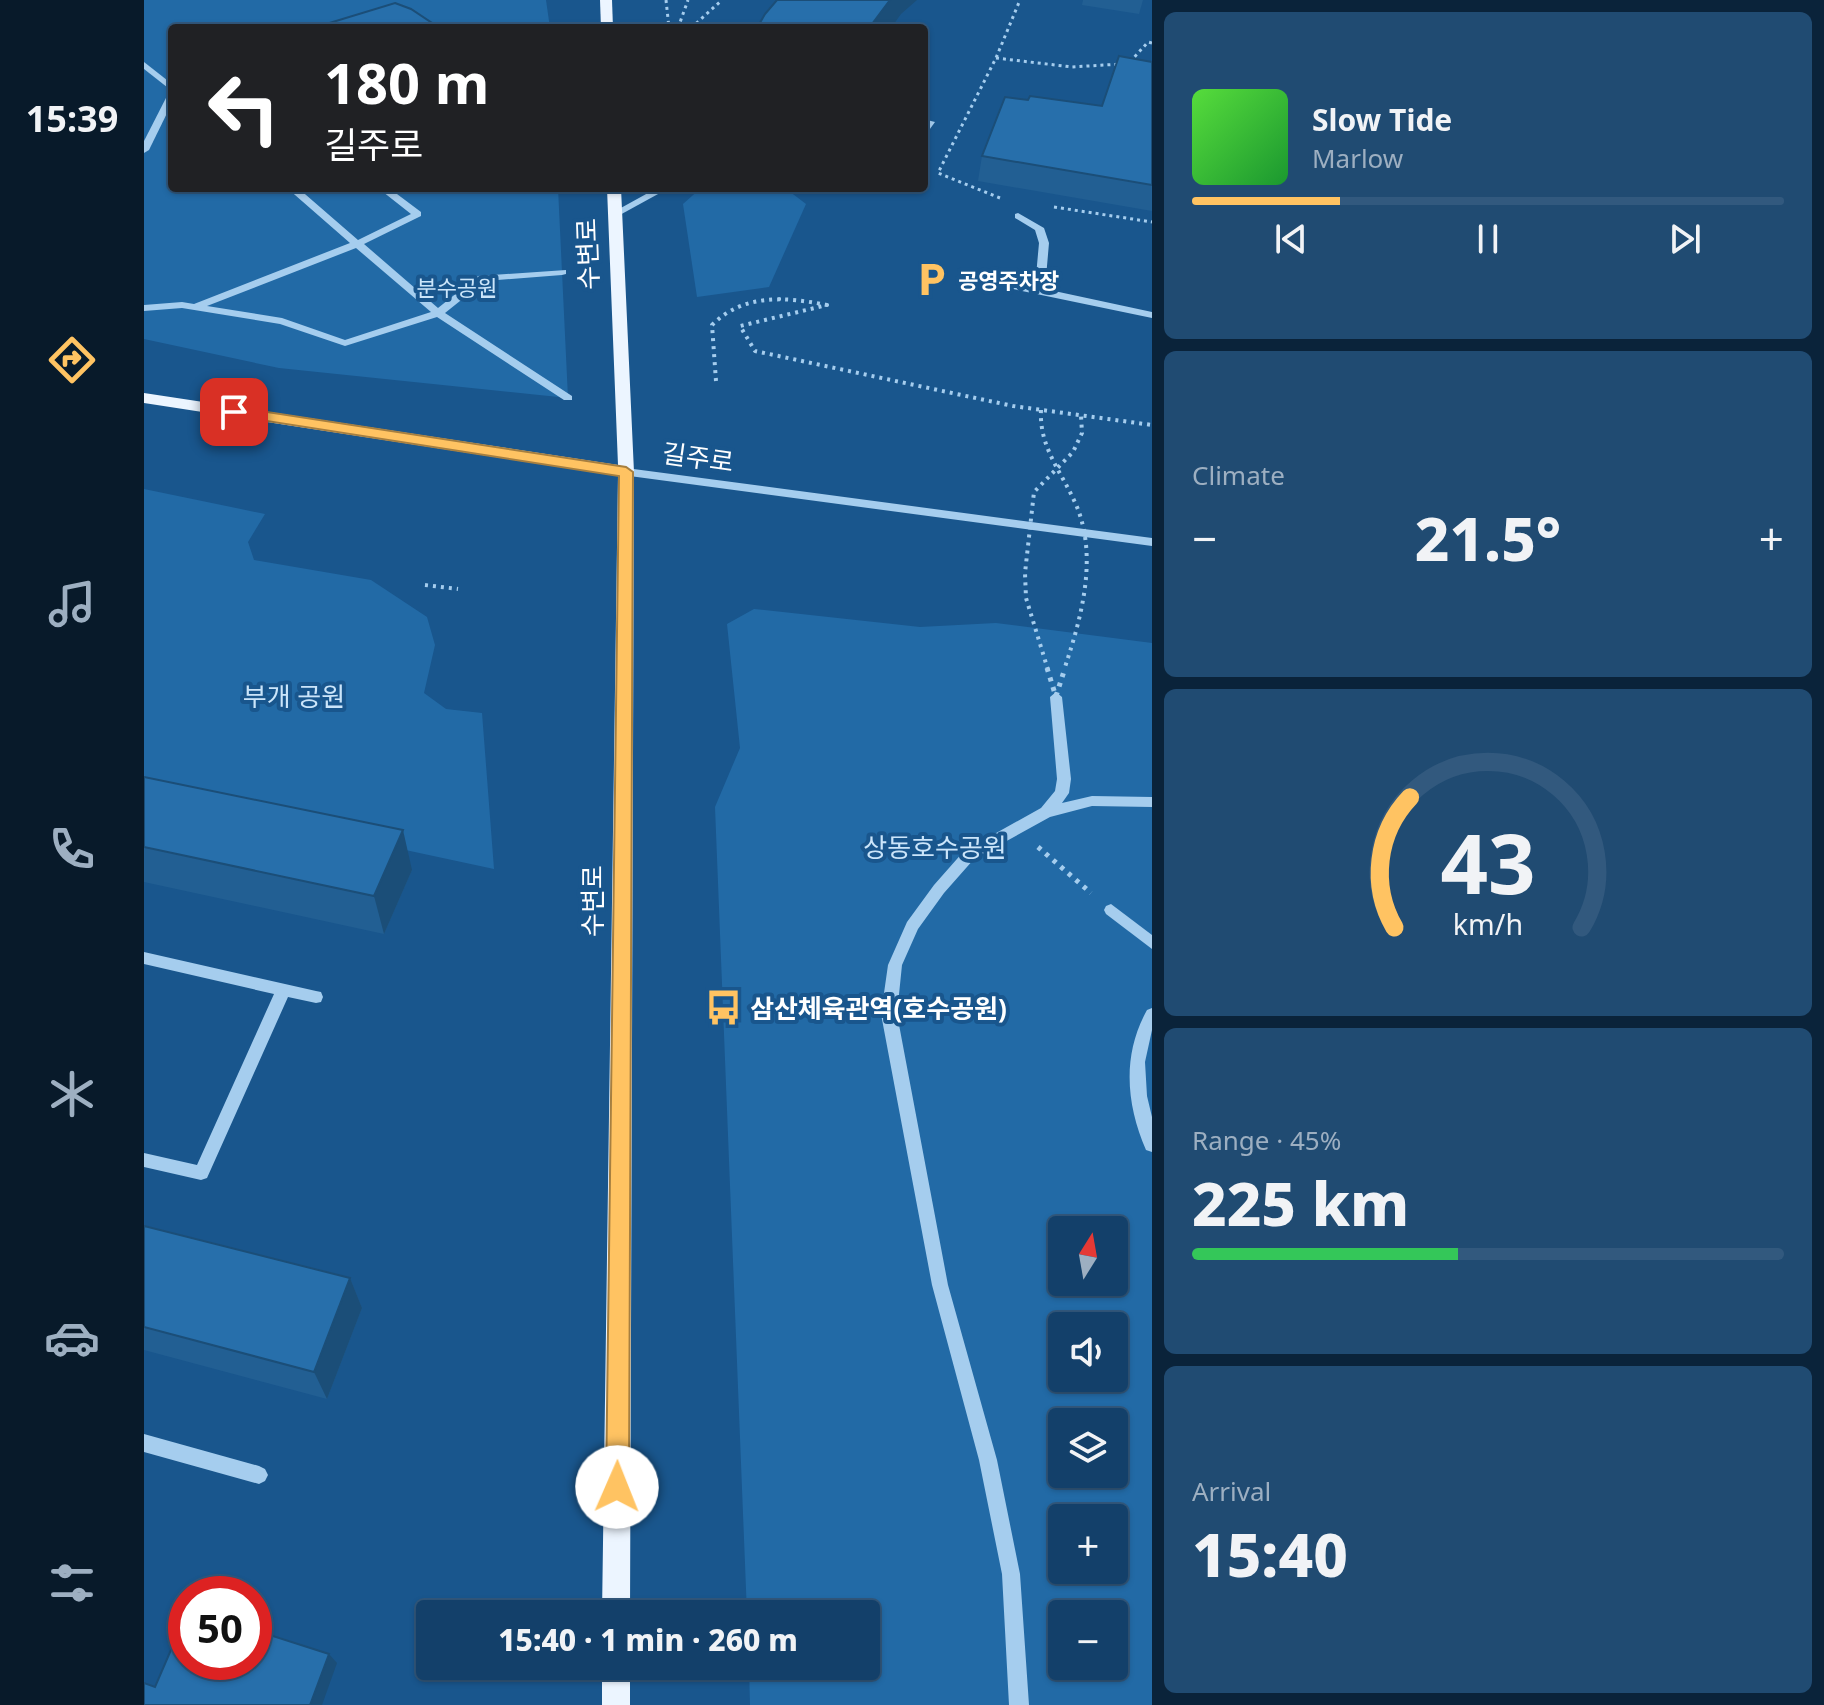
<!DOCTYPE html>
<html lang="en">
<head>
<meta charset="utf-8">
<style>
	:root { --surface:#13406a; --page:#204b72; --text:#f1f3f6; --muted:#9dafc1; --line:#32597e; --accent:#ffc362 }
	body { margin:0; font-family:"Noto Sans","Noto Sans KR",sans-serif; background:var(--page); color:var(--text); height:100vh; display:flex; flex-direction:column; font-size:30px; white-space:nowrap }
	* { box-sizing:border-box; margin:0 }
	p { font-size:26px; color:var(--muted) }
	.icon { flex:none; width:44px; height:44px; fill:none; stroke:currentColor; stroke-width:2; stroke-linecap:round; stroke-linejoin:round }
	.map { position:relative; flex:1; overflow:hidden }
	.panel { display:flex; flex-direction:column; gap:12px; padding:12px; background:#0a233a; width:672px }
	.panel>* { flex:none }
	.top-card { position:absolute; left:24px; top:24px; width:760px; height:168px; border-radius:8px; box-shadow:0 2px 6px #0004,0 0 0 2px var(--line); background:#202124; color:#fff; overflow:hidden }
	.needle { width:52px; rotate:11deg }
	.buttons { position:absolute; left:904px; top:1216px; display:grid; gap:16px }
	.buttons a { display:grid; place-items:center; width:80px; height:80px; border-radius:8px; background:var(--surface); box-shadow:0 2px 6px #0004,0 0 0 2px var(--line); font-size:40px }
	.speed { position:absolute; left:24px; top:1576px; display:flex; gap:16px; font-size:40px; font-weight:700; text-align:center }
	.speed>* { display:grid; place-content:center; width:104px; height:104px; border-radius:50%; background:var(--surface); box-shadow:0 2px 6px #0004,0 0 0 2px var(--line); line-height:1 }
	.speed .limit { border:12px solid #d22; background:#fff; color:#111 }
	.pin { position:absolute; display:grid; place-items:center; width:68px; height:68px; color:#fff; margin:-34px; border-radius:16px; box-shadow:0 4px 12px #0006 }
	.me { position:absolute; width:88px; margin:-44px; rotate:1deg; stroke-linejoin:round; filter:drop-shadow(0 0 6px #0008) }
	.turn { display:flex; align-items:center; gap:28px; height:168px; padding:0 24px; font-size:36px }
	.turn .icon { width:104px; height:104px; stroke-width:2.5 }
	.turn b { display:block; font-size:56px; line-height:68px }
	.big { font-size:60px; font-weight:800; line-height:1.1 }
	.panel .widget { flex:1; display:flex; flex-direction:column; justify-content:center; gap:12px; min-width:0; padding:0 28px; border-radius:12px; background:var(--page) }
	.panel .dial { align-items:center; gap:0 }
	.dial svg { height:208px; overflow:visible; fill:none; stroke:var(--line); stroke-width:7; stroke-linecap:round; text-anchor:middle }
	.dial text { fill:var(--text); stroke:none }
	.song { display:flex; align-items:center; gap:24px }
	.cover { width:96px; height:96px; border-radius:12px; background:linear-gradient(135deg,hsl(110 70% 55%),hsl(130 70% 35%)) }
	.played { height:8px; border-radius:4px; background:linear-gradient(90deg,var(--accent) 25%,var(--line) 25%) }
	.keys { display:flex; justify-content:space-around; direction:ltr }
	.heat { display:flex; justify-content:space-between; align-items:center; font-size:44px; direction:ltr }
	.charge { height:12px; border-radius:6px; background:linear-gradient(90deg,#34c759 45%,var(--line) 0) }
	.trip { position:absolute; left:272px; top:1600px; width:464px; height:80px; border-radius:8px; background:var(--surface); box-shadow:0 2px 6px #0004,0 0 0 2px var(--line); font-weight:800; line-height:80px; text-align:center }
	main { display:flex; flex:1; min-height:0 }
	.menu { display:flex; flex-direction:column; width:144px; justify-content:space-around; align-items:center; background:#081a2a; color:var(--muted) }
	.menu .icon { width:56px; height:56px }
	.menu .current { color:var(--accent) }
	.menu b { font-size:36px; color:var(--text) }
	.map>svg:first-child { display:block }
	.green { fill:#226aa6; fill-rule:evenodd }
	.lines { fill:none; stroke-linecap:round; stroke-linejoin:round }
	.path-far2 { stroke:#a5cdee; stroke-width:3; stroke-dasharray:3 4; stroke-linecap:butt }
	.path-far1 { stroke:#a5cdee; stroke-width:4; stroke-dasharray:3 5; stroke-linecap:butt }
	.path { stroke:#a5cdee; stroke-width:5; stroke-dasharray:4 6; stroke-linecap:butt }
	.minor { fill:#a5cdee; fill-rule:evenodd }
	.major { fill:#ecf5ff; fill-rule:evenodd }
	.path-bridge-far1 { stroke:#a5cdee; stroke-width:4; stroke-dasharray:3 5; stroke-linecap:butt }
	.path-bridge { stroke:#a5cdee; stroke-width:5; stroke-dasharray:4 6; stroke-linecap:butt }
	.wall { fill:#225f93 }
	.shaded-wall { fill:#1b4e78 }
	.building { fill:#276fab; stroke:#1b4e78; stroke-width:2 }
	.route { fill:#ffc362; stroke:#a67f40; stroke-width:2 }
	.labels { text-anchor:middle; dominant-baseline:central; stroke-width:8; stroke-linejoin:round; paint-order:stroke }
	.far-poi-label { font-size:22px; font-weight:bold; fill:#fff; stroke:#19568d; text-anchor:start }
	.far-park-label { font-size:22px; fill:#cbe5fa; stroke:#19568d }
	.street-label { font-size:26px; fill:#fff; stroke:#19568d }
	.park-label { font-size:26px; fill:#cbe5fa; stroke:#19568d }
	.poi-label { font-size:26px; font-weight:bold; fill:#fff; stroke:#19568d; text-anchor:start }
</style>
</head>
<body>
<main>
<nav class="menu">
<b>15:39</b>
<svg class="icon current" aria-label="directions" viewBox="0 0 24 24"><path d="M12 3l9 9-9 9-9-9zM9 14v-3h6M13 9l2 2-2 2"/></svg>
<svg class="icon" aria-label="music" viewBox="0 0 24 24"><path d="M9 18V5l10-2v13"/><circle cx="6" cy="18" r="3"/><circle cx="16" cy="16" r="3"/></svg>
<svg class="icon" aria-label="phone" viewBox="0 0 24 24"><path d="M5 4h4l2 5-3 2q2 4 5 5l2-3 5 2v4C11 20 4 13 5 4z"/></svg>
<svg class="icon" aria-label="climate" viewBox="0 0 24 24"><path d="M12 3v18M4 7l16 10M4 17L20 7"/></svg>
<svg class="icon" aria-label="car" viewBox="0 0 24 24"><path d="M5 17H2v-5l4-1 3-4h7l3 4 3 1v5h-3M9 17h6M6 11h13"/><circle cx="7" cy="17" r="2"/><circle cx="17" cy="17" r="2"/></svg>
<svg class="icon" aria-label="filters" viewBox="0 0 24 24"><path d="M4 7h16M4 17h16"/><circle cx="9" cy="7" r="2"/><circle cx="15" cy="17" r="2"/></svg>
</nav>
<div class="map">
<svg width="1008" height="1705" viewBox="0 0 1008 1705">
	<rect width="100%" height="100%" fill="#19568d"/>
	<g class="green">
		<path d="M0,0h402l4,28h-378v160h386l10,210 -289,-30 -135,-29z"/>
		<path d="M557,188h84l21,16 -37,83 -72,10 -14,-93z"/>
		<path d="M0,489l121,25 -17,28 6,18 117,20 56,37 8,28 -11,48 22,16 36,4 12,156 -350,-75z"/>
		<path d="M610,609l166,18 76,-4 156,20v1062h-402l-1,-39h117v-52h-119l-32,-807 25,-59 -13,-124zM918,1230h52v52h-52zM918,1326h52v52h-52zM918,1422h52v52h-52zM918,1518h52v52h-52zM918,1614h52v52h-52z"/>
	</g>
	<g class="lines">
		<g class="path-far2">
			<path d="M522,0l3,28"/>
			<path d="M534,28l10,-28"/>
			<path d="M547,28l31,-28"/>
			<path d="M852,58l76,9 49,-3"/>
			<path d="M986,62l18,-20 4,1"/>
			<path d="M856,198l-62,-25 58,-115 24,-58"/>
			<path d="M910,207l98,15"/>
			<path d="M634,299h4"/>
		</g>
		<g class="path-far1">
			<path d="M572,381l-4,-56c32,-32 74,-28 115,-20l-87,21 15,25 258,55 139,19"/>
			<path d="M281,585l33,4"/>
		</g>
		<path class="path" d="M894,847l53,46"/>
		<g class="minor">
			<path d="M0,62l28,22v7l-28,-22z"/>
			<path d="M28,91v12l-23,47 -5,3v-12l24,-47z"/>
			<path d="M783,120l8,2 -8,11 -3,1v-10z"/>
			<path d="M143,188h11l60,52 53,-26 -33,-26h11l32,24v4l-57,28 74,64 40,-32 88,-6v4l-4,1 -77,6 -40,32 127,83v4h-8l-127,-83 -92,29 -65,-22 -98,-16 -38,3v-6l38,-3 12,2 156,-61zM212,248l75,64 -86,28 -63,-22 -75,-12z"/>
			<path d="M513,188h12l-51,28 -8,-2z"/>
			<path d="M874,213l26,15 5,15 -4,46 107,23v6l-187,-39 -1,-2 5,-3 66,13 4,-44 -4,-13 -20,-12v-4z"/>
			<path d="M482,468l526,70v8l-530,-71v-6z"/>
			<path d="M912,692l6,5 9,82 -2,14 -7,10 30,-7 60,1v10l-60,-1 -42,11 -76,42 -30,34 -26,36 -16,36 -5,49 51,271 49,175 23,114 9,131h-20l-7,-131 -23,-114 -47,-175 -51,-271 7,-49 19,-43 27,-37 30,-34 77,-43 14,-17 2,-12 -7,-82z"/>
			<path d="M967,904l41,31v14l-46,-35 -2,-4 2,-4z"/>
			<path d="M0,952l172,39 5,1 2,5 -2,5 -5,1 -28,-6 -81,181 -6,2 -57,-13v-14l53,12 77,-171 -130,-30z"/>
			<path d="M1008,1008v22l-7,32 2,34 5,21v35l-6,-2c-20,-46 -24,-95 1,-140z"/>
			<path d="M0,1434l115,32 6,3 3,6 -3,6 -6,3 -115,-32z"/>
		</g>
		<g class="major">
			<path d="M456,0h12l1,28h-12z"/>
			<path d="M463,188h14l13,284 -4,1142h-28l16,-1138 -474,-73v-10l474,72z"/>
			<rect x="458" y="1666" width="28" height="39"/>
		</g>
		<g class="path-bridge-far1">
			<path d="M897,410c-2,39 22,63 36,97 21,52 4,112 -13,163"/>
			<path d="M904,670l-22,-72 -1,-25 9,-81 39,-40 9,-19 -1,-17"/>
		</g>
		<g class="path-bridge">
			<path d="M903,668l9,29"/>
			<path d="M912,696l9,-28"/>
		</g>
	</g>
	<g class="wall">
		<path d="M939,0h60l-4,14 -57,-9z"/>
		<path d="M1008,62v149l-174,-30 4,-25 46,-56 74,6z"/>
		<path d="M0,777l268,93 -28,64 -240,-52z"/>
		<path d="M0,1226l206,52 12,30 -35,91 -183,-49z"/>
	</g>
	<g class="shaded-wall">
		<path d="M746,0h27l-16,14 -10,14h-22z"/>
		<path d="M259,830l9,40 -28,64 -10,-38z"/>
		<path d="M206,1278l12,30 -35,91 -13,-27z"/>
		<path d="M185,1654l8,9 -15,42h-12z"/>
	</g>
	<g class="building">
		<path d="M633,0h113l-21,28h-112l8,-14z"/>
		<path d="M251,3l16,6 21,14 2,5h-121z"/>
		<path d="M975,56l33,6v123l-170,-29 23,-59 23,3 2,-4 72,10z"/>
		<path d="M0,777l259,53 -29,66 -230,-49z"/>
		<path d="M0,1226l206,52 -36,94 -170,-45z"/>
		<path d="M42,1615v47h68v-32l75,24 -19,51h-166v-22l11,4z"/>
	</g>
	<path class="route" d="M90,407l392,60 7,5 -4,1015 -3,9 -9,3 -8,-3 -3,-9 13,-1011 -390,-61 -2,-3z"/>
	<defs>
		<symbol id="parking-bare" viewBox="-9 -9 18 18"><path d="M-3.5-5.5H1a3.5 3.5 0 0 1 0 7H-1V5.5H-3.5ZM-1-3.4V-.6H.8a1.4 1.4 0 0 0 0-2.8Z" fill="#ffc362" stroke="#19568d" stroke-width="2.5" paint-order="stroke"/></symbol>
		<symbol id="bus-bare" viewBox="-9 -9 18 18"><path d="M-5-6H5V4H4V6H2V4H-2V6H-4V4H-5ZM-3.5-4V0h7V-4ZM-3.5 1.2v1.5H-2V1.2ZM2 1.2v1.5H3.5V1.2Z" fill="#ffc362" stroke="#19568d" stroke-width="2.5" paint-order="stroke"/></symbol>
	</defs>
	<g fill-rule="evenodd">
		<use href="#parking-bare" x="762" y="254" width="51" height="51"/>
		<use href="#bus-bare" x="554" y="982" width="51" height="51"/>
	</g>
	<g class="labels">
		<g class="far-poi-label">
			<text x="814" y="280">공영주차장</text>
		</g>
		<g class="far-park-label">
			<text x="313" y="287">분수공원</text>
		</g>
		<g class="street-label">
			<text transform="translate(443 254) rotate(-92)">수변로</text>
			<text transform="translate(554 457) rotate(8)">길주로</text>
			<text transform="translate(448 901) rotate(-90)">수변로</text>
		</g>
		<g class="park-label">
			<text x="150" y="696">부개 공원</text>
			<text x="791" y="847">상동호수공원</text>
		</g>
		<g class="poi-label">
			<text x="606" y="1008">삼산체육관역(호수공원)</text>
		</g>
	</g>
</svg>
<div class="buttons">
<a><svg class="needle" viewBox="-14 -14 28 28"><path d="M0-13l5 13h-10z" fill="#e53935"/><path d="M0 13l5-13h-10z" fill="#9dafc1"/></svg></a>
<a><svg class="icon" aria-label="sound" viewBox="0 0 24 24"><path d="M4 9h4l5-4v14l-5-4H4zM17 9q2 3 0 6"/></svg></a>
<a><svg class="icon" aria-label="layers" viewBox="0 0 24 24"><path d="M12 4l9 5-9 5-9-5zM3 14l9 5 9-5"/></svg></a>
<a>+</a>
<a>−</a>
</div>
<div class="speed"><div class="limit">50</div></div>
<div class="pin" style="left:90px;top:412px;background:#d93025"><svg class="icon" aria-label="arrive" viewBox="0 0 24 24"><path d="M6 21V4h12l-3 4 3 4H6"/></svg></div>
<svg class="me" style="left:473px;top:1487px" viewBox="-20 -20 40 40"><circle r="19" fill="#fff"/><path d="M0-13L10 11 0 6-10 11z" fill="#ffc362"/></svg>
<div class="trip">15:40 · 1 min · 260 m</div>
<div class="top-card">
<div class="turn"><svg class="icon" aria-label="left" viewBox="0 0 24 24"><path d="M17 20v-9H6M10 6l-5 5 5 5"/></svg><div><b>180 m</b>길주로</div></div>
</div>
</div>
<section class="panel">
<div class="widget">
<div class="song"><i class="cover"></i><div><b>Slow Tide</b><p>Marlow</p></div></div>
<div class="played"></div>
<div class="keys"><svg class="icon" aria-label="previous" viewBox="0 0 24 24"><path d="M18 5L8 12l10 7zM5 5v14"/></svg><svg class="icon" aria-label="pause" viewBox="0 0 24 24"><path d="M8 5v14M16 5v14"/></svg><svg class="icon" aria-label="next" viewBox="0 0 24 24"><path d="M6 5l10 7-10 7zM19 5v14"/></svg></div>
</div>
<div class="widget"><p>Climate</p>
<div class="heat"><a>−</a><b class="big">21.5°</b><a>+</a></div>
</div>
<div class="widget dial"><svg viewBox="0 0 100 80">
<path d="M14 69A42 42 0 1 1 86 69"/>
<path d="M14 69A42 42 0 0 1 20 19" stroke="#ffc362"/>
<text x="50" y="56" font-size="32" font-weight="700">43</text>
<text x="50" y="72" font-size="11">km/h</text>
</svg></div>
<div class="widget"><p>Range · 45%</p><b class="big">225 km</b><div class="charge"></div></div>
<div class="widget"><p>Arrival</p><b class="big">15:40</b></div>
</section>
</main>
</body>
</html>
